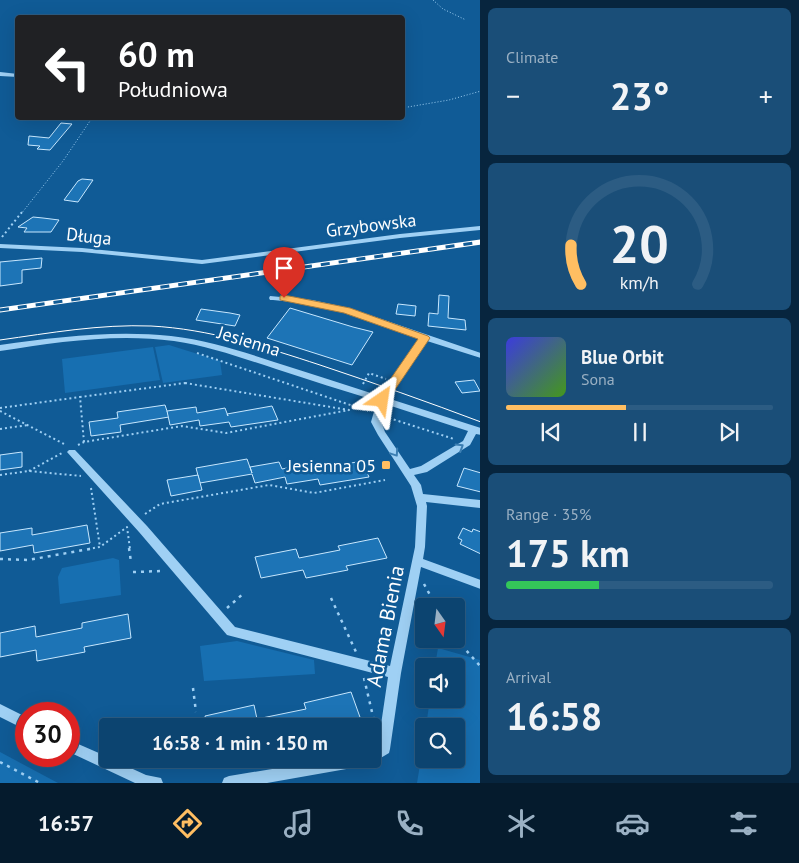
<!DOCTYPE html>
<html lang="en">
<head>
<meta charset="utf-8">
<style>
	:root { --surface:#0c4470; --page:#1a4e78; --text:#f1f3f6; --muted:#9ab0c3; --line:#2c5c83; --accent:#ffbe62 }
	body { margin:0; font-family:"PT Sans",sans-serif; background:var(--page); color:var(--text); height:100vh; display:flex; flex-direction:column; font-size:19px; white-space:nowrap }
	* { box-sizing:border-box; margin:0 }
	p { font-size:16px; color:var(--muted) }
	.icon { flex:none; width:28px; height:28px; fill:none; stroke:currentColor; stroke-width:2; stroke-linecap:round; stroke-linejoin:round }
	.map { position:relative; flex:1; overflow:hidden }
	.details { display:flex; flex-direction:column; gap:8px; padding:8px; background:#07253e; width:319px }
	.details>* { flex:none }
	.hud { position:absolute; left:15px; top:15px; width:390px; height:105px; border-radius:5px; box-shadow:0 5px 20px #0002,0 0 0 1px var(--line); background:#202124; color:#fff; overflow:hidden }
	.needle { width:32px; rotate:166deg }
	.buttons { position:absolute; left:415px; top:598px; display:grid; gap:10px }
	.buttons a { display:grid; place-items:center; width:50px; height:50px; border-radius:5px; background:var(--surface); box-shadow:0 5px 20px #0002,0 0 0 1px var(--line); font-size:25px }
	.speed { position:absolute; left:15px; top:702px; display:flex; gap:10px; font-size:25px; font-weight:700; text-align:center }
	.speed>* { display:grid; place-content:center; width:65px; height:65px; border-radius:50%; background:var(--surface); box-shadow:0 5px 20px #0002,0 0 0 1px var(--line); line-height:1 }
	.speed .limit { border:8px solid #d22; background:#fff; color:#111 }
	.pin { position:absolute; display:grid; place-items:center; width:42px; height:42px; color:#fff; margin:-51px -21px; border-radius:50% 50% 50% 0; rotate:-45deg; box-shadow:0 0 5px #0007 }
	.pin .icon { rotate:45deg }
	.me { position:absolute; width:55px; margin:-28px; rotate:32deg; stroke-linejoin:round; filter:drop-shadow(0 0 4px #0008) }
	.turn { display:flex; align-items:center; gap:18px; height:105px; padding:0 20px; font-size:22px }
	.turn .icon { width:65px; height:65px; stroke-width:2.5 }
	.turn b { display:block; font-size:35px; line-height:42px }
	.big { font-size:38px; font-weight:700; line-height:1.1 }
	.details .widget { flex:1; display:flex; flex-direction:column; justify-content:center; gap:8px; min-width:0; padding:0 18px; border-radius:8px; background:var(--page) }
	.details .dial { align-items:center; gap:0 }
	.dial svg { height:130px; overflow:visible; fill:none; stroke:var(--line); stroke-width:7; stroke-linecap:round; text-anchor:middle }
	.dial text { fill:var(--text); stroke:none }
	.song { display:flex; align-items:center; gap:15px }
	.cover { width:60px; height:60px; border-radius:8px; background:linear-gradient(135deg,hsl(240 70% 55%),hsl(100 70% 35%)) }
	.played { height:5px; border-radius:2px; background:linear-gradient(90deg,var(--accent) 45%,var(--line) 45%) }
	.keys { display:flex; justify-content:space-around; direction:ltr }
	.heat { display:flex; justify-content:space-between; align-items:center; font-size:28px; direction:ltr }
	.charge { height:8px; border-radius:4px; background:linear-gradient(90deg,#34c759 35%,var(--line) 0) }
	.trip { position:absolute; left:99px; top:718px; width:282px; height:50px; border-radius:5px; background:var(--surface); box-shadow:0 5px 20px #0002,0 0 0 1px var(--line); font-weight:700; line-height:50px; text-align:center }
	.dock { display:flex; height:80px; justify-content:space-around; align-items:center; background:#051b2d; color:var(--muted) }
	.dock .icon { width:35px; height:35px }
	.dock .active { color:var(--accent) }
	.dock b { font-size:22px; color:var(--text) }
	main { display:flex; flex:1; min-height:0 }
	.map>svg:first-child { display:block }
	.green { fill:#176fb1 }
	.building { fill:#1d74b6; stroke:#c7e7fe }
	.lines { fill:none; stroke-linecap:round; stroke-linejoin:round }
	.path-far2 { stroke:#9fd0f4; stroke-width:1; stroke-dasharray:1 2; stroke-linecap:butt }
	.path-far1 { stroke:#9fd0f4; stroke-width:2; stroke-dasharray:2 3; stroke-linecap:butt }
	.path { stroke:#9fd0f4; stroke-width:2.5; stroke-dasharray:3 5; stroke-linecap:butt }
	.minor { fill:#9fd0f4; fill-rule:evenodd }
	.tram { stroke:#fff; stroke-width:1 }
	.rail-casing { stroke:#fff; stroke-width:5 }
	.rail { stroke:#105b96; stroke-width:3; stroke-dasharray:9; stroke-linecap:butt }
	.oneway { stroke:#3b7eb2 }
	.route { fill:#ffbe62; stroke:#a67c40 }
	.poi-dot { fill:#ffbe62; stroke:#105b96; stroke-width:2 }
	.labels { text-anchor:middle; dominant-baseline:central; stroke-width:5; stroke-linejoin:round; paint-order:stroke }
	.street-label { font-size:18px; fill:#fff; stroke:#105b96 }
	.poi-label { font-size:18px; fill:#fff; stroke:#105b96; text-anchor:end }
	.near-street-label { font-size:21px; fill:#fff; stroke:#105b96 }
</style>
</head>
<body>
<main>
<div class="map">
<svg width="481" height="783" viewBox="0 0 481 783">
	<rect width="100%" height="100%" fill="#105b96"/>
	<g class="green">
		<path d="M169,345l51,16 2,14 -59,8 -8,-36z"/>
		<path d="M153,347l7,33 -95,13 -3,-34z"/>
		<path d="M113,558l6,2 2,35 -61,9 -2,-27 4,-9z"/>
		<path d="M237,641l77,19 1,14 -111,7 -4,-35z"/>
		<path d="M438,648l42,12v123h-63l7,-43v19h32v-33h-30l4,-27h26v-33h-21z"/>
		<path d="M0,752l58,31h-58z"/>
	</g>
	<g class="building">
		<path d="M61,123l11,1 -22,26 -13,-1 3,-3 -12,-1 1,-9 20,2z"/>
		<path d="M82,179l11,1 -15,22 -14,-2 14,-19z"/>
		<path d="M33,217l10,1 16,2 -8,12h-27l3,-4 -9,-1z"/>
		<path d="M42,258l-1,10 -19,2v13l-22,3v-24z"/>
		<path d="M439,295l10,1 -1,22 17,2 1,10 -38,-4 1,-13 9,1z"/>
		<path d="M398,304l18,2 -1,10 -19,-2z"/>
		<path d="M290,308l63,19 20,5 -21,33 -85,-27z"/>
		<path d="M201,309l29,4 10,2 -5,11 -39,-6z"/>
		<path d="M474,380l6,11 -18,2 -7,-11z"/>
		<path d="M165,405l4,12 -49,8 1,7 -30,4 -2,-14 29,-4 -1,-6z"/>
		<path d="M272,406l6,14 -47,7 -2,-5 -29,4 -1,-6 -29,5 -3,-14 29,-4 1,6 28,-5 3,8 -1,-2z"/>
		<path d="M22,452v15l-22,3v-15z"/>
		<path d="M247,459l5,14 -2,-6 29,-5 3,7 29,-6 3,7 48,-9 7,16 -49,8 -2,-6 -31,5 -2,-7 -30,6 -3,-9 -52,9 -4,-15z"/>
		<path d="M464,468l17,5v19l-24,-6z"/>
		<path d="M198,475l4,15 -31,6 -4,-16z"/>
		<path d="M87,525l3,18 -56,10 -1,-8 -33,6v-18l32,-5v7z"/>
		<path d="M463,528l9,4 1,-3 8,3v22l-21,-10 2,-4 -4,-2z"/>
		<path d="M378,538l9,20 -41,8 2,4 -42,8 -3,-8 -42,8 -6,-21 41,-8 3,9 41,-8 -2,-4z"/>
		<path d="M128,614l3,24 -47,9 1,5 -48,9 -1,-11 -36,7v-24l35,-7 1,11 46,-9v-5z"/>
		<path d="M351,692l10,28 -30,6h-124l-2,-10 49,-11 3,14 49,-10 -2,-6z"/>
	</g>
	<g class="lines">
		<g class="path-far2">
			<path d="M433,0l10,9 23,11"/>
			<path d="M402,108l47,-8 32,-9"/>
			<path d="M265,118h82"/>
			<path d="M21,214l42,-53 29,-43"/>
		</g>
		<g class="path-far1">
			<path d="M2,237l20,-25"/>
			<path d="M197,353l171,58"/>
			<path d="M185,383l164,27 -123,23 -44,-7 -98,16 -4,-45z"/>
			<path d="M363,384l6,-11 17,6"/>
			<path d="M0,408l80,-11"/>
			<path d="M0,411l66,34"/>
			<path d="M389,418l65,21"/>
			<path d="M0,429l28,-4"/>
			<path d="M78,445l6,-3"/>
			<path d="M29,471l33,-18"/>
			<path d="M0,475l29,-4 52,5"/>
			<path d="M91,488l9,59"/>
			<path d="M145,514l15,-10 109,-19 45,8 71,-13"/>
			<path d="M88,549l12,-2 27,-20 3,22"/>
		</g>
		<g class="path">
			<path d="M129,548l2,14"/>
			<path d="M0,559l28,1 67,-12"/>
			<path d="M133,572l30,-1"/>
			<path d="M424,584l12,22"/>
			<path d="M331,598l25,54"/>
			<path d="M227,608l17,-15"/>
			<path d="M456,639l25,28"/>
			<path d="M364,678l11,47"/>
			<path d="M193,688l3,24"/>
			<path d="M0,762l40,21"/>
		</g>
		<g class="minor">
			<path d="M0,72l18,2v3l-18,-1z"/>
			<path d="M481,226v4l-81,8 -198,26 -120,-12 -82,-4v-4l82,4 120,12 198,-26z"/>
			<path d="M270,296l42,4 37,8 132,45v5l-54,-17 -40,57 94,30v7l-5,-1 -6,11 -43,27 -13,3 7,10 2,9 58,6v8l-55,-6 1,4 -2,41 -2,12 58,21v9l-60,-22 -20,106 -11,76 -1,4 -20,12 -102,18h-45l2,-5 5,-2 104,-17h39v-10l6,-4 10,-68 -161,-42 -88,-103 -72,-80 2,-2h6l72,76 88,101 155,39 25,-119 2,-41 -6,-20 -33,-51 -7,-13 6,-21c-33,-10 -67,-21 -101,-32 -34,-11 -67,-23 -102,-28 -58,-8 -117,1 -174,10v-6c57,-8 114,-15 171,-9 36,4 70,15 103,26 36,11 71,23 106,34l41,-58 -77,-26 -32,-8 -39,-4h-3l-1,-2zM385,404l83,27 -5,10 -42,25 -11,3 -25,-37 -4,-10z"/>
			<path d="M0,704l26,13v13l-26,-13z"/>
			<path d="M69,740l39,17v2h3l35,16 15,3 2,5h-28l-66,-31z"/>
		</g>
		<path class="tram" d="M0,340c50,-7 100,-16 151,-14 58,3 114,21 169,39 54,18 108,37 161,57"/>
		<defs>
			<path id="rail" d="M0,310l481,-68"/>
		</defs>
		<use href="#rail" class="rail-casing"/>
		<use href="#rail" class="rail"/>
	</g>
	<defs><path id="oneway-chevron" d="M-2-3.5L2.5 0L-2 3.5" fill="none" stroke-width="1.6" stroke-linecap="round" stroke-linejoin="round" transform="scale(1.25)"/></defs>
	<g class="oneway">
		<use href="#oneway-chevron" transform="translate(460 447) rotate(-32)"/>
		<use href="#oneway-chevron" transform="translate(395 453) rotate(56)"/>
	</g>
	<path class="route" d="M284,295l66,13 78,28 2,2 -44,65h-8l-2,-3 2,-3 40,-58 -74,-26 -64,-13v-4z"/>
	<rect class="poi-dot" x="381" y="460" width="10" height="10" rx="2.5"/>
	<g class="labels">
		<g class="street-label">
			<text transform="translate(371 225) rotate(-7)">Grzybowska</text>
			<text transform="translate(89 236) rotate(6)">Długa</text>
			<text transform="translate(249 341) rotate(17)">Jesienna</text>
		</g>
		<g class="poi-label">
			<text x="376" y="465">Jesienna 05</text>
		</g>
		<g class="near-street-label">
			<text transform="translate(385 626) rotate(-79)">Adama Bienia</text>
		</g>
	</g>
</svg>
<div class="buttons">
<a><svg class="needle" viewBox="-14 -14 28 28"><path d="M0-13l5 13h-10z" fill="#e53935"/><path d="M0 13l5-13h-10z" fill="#9ab0c3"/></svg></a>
<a><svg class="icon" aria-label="sound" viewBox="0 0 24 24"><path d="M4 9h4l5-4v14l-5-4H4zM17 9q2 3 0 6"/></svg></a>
<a><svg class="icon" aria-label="search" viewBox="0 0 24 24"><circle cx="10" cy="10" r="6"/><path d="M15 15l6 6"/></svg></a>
</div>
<div class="speed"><div class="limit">30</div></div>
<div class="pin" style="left:284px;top:298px;background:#d93025"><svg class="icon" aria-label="arrive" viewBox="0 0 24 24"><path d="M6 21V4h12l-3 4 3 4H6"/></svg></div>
<svg class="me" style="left:382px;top:400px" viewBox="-20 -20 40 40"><path d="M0-17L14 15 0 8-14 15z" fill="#ffbe62" stroke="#fff" stroke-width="4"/></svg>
<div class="trip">16:58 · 1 min · 150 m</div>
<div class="hud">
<div class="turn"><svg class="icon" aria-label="left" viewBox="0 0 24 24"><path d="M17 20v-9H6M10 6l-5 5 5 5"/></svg><div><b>60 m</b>Południowa</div></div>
</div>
</div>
<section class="details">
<div class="widget"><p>Climate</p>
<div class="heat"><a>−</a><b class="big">23°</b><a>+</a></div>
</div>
<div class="widget dial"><svg viewBox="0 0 100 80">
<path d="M14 69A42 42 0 1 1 86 69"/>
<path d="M14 69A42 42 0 0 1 8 45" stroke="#ffbe62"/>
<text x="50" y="56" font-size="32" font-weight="700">20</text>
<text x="50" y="72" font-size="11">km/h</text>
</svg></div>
<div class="widget">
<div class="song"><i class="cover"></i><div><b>Blue Orbit</b><p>Sona</p></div></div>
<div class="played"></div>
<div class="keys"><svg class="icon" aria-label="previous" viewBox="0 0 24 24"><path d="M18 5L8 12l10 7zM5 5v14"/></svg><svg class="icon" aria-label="pause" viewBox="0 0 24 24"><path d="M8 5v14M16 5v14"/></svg><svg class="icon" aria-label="next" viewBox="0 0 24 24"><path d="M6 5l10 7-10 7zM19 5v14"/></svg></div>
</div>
<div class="widget"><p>Range · 35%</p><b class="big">175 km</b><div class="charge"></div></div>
<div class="widget"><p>Arrival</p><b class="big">16:58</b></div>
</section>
</main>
<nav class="dock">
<b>16:57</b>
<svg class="icon active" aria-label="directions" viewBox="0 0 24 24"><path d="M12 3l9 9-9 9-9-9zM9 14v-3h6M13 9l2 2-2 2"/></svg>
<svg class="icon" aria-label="music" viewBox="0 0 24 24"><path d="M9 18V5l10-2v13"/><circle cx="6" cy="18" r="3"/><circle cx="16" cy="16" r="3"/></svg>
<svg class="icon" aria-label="phone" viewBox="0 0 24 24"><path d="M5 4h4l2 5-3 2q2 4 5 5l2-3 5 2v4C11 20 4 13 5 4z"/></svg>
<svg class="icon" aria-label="climate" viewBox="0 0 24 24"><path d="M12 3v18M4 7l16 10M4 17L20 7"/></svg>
<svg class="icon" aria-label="car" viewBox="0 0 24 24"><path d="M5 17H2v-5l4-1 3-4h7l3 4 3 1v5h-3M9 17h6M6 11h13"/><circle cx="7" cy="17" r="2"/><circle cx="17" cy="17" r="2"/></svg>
<svg class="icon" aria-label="filters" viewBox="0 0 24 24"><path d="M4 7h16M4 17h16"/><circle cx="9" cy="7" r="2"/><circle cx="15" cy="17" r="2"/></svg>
</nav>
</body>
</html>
